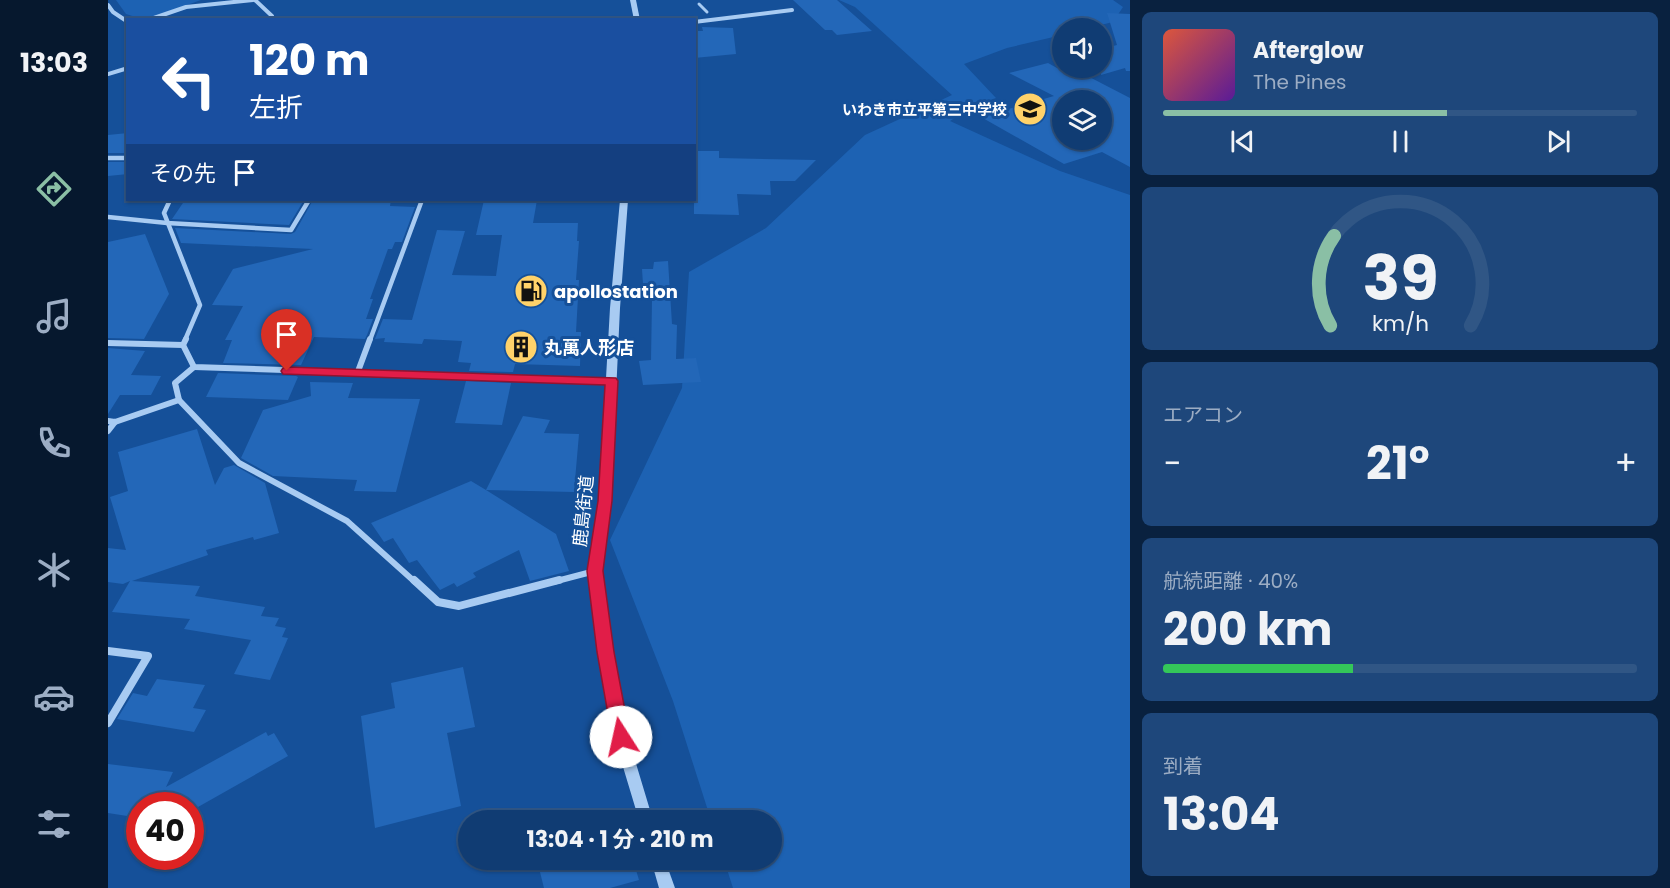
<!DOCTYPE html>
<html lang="ja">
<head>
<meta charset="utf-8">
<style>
	:root { --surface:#103c73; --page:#1e477b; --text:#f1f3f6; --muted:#9cadc4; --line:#305685; --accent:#8abfa5 }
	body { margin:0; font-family:Poppins,"Noto Sans JP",sans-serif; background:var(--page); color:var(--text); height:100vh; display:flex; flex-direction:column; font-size:22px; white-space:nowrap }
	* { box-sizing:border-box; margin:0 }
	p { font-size:20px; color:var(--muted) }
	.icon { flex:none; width:33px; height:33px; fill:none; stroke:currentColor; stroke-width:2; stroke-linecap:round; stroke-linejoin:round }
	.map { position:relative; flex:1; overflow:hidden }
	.details { display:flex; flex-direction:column; gap:12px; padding:12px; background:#09213f; width:540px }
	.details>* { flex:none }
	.banner { position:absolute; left:18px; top:18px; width:570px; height:183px; border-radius:0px; box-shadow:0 2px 4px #0004,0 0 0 2px var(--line); background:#1a4fa0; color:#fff; overflow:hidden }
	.buttons { position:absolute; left:944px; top:18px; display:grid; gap:12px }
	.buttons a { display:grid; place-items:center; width:60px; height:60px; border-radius:50%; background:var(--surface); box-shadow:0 2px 4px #0004,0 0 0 2px var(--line); font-size:30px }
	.speed { position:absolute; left:18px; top:792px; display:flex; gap:12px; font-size:30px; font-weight:700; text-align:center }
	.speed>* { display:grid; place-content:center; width:78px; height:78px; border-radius:50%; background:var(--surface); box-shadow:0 2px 4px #0004,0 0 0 2px var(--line); line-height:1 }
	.speed .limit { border:9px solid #d22; background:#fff; color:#111 }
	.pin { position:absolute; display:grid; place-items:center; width:51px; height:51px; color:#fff; margin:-62px -26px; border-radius:50% 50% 50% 0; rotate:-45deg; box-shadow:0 0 6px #0007 }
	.pin .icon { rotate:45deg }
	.me { position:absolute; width:66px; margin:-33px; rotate:350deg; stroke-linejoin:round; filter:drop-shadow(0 0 4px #0008) }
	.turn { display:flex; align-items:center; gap:21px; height:126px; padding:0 24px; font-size:27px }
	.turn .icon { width:78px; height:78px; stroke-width:2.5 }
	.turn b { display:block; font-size:42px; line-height:51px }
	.then { display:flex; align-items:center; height:57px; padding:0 24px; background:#0003; gap:12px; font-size:22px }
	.big { font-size:45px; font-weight:700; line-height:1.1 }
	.details .widget { flex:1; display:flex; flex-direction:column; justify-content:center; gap:9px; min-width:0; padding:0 21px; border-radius:9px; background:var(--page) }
	.details .dial { align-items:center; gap:0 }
	.dial svg { height:156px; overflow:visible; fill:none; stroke:var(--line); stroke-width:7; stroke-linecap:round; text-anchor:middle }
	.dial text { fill:var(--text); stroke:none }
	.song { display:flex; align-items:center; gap:18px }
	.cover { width:72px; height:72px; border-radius:9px; background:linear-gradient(135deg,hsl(10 70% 55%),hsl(270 70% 35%)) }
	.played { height:6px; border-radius:3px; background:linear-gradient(90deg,var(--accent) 60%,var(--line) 60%) }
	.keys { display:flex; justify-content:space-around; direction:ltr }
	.heat { display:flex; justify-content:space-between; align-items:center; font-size:33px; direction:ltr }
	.charge { height:9px; border-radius:4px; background:linear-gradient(90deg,#34c759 40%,var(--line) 0) }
	.trip { position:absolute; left:350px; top:810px; width:324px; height:60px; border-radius:30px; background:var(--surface); box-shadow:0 2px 4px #0004,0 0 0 2px var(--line); font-weight:700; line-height:60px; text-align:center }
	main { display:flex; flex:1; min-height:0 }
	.tab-bar { display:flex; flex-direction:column; width:108px; justify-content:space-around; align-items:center; background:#06182e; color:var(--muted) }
	.tab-bar .icon { width:42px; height:42px }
	.tab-bar .selected { color:var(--accent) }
	.tab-bar b { font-size:27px; color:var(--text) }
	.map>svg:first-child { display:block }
	.green { fill:#1d62b3 }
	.building { fill:#2367b8; fill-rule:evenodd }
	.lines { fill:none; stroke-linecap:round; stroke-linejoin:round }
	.pedestrian { stroke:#a8cbf2; stroke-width:3 }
	.minor-far3 { stroke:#a8cbf2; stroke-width:4 }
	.minor-far2 { stroke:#a8cbf2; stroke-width:4.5 }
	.minor-far1 { stroke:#a8cbf2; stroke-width:6 }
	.minor { stroke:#a8cbf2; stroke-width:8 }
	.tertiary { fill:#a8cbf2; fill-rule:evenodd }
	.route { fill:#e11d48; stroke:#92132f; stroke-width:1.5 }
	.labels { text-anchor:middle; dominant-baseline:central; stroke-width:6; stroke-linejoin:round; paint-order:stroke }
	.far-poi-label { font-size:15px; font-weight:bold; fill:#fff; stroke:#155099; text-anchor:end }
	.poi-label { font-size:18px; font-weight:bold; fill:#fff; stroke:#155099; text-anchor:start }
	.street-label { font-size:18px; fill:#fff; stroke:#155099 }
</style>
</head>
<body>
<main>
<nav class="tab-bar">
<b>13:03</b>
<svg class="icon selected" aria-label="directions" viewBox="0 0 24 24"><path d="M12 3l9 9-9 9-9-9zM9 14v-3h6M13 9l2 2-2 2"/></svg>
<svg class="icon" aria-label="music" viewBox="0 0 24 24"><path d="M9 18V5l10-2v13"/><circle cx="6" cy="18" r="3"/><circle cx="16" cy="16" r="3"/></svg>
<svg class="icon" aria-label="phone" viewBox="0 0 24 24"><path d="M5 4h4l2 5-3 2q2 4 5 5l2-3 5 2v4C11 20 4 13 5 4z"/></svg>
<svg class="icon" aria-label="climate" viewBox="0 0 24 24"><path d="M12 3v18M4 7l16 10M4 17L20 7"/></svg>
<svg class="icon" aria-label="car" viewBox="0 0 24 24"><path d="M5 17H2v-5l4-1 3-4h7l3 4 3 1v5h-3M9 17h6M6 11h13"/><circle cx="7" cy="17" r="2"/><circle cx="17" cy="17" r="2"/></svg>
<svg class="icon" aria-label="filters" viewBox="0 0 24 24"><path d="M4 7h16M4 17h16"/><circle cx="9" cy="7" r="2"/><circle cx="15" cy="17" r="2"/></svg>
</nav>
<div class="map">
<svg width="1022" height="888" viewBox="0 0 1022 888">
	<rect width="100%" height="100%" fill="#155099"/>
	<g class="green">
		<path d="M8,0h85l-56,20 -19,-6z"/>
		<path d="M731,0h274l10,7 -10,15 -25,6h-26v7l-55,13 -43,16 32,34 -23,8 -23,15 110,50 70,24v693h-397l-9,-28h47v-40h-60l-38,-119 -63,-161 72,-152 7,-116 77,-44 99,-93 87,-40 -97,-88z"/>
	</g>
	<g class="building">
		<path d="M685,0h44l35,31 -35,4 -5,-5h-7z"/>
		<path d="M999,13l23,1v57h-4l-1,-3 -24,7v-26l16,-4z"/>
		<path d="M594,27l31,1 3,26 -42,4v-27h9z"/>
		<path d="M940,63l9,5h15l58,30v69l-28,-15 -38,12 -83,-47 73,-21 -45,-23zM954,100h39v40h-39z"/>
		<path d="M20,133v20h-20v-18z"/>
		<path d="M586,151h25v7l97,2 -21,21h-25l1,14 -34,-1 2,21 -45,-1z"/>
		<path d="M0,162h20v12l-20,2z"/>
		<path d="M77,200h119l-15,25 -117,-6z"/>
		<path d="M205,200h78l-1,6 25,1 -13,35h-7l-3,7h-4l-18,50h3l-7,20h7l-6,16 -2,4 -51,-2 -13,28 -78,-2 9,-23h-7l18,-34 -31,-1 21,-36 80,-20 -132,-6 -6,-15 116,6 4,-2z"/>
		<path d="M376,200h53l-4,23h45l-1,18h2l-3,39h3l-3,52h5l-1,34 -65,-2 -2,8 -44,-1 2,-8 -13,-1 4,-21 -38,-2 -2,5 -38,-2 1,-4 -10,1 8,-20 29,1 25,-90 28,1 -13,44 44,1 6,-41h-26z"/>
		<path d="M37,234l24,60 -25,45 -36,-1v-96z"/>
		<path d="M560,261l4,63 5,1 -1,34 20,-1 5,24 -58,3 -4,-24 12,-1 1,-60h-8l-2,-31h11l1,-7z"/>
		<path d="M0,348l37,3 -14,24 30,1 -10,19h-31l-12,19z"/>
		<path d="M110,373l78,3 2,1 -10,23 -82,-3z"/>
		<path d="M358,381l45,2 -9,42 -47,-2z"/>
		<path d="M202,382l43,1 -5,15 72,1 -24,93 -42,-1 3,-11 -84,-4 -32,-18 22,-48 48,-14z"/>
		<path d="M415,416l27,4 -6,13 35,1 -5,58 -88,-2 70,44 13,37 -39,10 -11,-31 -46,23 3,4 -19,10 -3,-4 -14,7 -23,-30 -8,3 -16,-25 -9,4 -13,-19 100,-42 15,9z"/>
		<path d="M89,429l18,56 9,-17 10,-3 31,18 14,50 -25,7 -1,-3 -47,13 2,5 -76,26 68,5 -5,10 70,11 -4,9 18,2 -4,8 11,2 -4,9 6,1 -18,42 -36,-6 17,-34 -67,-11 6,-10 -78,-7 18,-31 -7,3 -15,-2v-34l18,2 -16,-53 18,-6 -10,-39z"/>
		<path d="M355,667l12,60 -28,6 14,73 -86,22 -14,-112 34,-8 -4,-25z"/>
		<path d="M49,679l48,6 -12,23 13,2 -12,22 -77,-13 16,-26 14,3z"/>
		<path d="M158,732l2,4 6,-3 14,23 -90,51 -58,-1v12l-32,-5v-49l65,8 -7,15z"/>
		<path d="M429,860h96l6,20 -29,8h-66z"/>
	</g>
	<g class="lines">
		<path class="pedestrian" d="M591,4l8,8"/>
		<g class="minor-far3">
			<path d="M147,0l17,16"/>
			<path d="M0,5l5,7 15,10"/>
			<path d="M40,20l38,-13 67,-7"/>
			<path d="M586,22l98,-12"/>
			<path d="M0,74l20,-6"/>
		</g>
		<g class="minor-far2">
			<path d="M0,158h20"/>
			<path d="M62,200l-6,13 36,92 -15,35"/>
			<path d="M0,217l59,6 124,7 18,-30"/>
			<path d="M262,340l52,-140"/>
		</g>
		<g class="minor-far1">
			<path d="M0,343l75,2 11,22 417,14"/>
			<path d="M75,345l3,-6"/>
			<path d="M86,367l-19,16 4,17 60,63 108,58 68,61"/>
			<path d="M249,374l13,-35"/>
			<path d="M0,421l7,1 64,-22"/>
			<path d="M0,431l7,-9"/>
			<path d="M445,582l42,-11"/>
		</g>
		<g class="minor">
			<path d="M306,580l24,22 21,4 100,-26"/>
			<path d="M0,651l40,5 -40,67"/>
		</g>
		<g class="tertiary">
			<path d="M522,0h6l4,20h-6z"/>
			<path d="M512,200h8l-8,108 -9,193 -10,70 11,81 16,85 25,83h-14l-25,-83 -14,-85 -11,-81 10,-70 11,-193z"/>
			<path d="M543,860h14l10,28h-16z"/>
		</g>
	</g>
	<path class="route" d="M179,367l329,11 2,3 -6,120 -9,70 11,81 16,85 -3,6 -6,2 -6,-2 -3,-6 -15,-85 -10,-81 11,-70 7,-116 -322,-11 -2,-3 2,-3z"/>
	<defs>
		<symbol id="school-disc" viewBox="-11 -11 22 22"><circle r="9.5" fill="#ffd26a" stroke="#155099"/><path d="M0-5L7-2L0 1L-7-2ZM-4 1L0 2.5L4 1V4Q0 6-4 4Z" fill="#111"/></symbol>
		<symbol id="fuel-disc" viewBox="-11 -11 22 22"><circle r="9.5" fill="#ffd26a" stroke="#155099"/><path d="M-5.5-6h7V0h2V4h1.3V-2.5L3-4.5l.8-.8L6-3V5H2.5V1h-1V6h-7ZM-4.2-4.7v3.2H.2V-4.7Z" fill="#111"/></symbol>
		<symbol id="building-disc" viewBox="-11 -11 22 22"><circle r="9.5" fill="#ffd26a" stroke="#155099"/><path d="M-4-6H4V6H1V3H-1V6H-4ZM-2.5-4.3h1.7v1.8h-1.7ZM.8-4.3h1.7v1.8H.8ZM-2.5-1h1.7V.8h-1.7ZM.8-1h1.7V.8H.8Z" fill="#111"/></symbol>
	</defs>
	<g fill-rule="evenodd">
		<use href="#school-disc" x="903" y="90" width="38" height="38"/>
		<use href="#fuel-disc" x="404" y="272" width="38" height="38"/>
		<use href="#building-disc" x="394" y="328" width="38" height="38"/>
	</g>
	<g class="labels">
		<g class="far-poi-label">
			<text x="899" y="109">いわき市立平第三中学校</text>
		</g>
		<g class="poi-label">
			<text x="446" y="291">apollostation</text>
			<text x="436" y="347">丸萬人形店</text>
		</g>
		<g class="street-label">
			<text transform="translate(475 511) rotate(-84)">鹿島街道</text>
		</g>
	</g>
</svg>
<div class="buttons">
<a><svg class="icon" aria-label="sound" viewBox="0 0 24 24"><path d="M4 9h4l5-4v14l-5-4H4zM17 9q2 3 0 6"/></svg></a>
<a><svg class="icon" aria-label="layers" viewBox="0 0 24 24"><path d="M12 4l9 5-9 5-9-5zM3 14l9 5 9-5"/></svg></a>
</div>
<div class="speed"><div class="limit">40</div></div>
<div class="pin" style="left:179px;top:371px;background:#d93025"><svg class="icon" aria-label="arrive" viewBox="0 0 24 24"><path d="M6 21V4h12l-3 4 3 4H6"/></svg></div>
<svg class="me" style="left:513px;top:737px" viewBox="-20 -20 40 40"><circle r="19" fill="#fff"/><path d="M0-13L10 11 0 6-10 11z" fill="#e11d48"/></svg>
<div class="trip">13:04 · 1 分 · 210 m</div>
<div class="banner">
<div class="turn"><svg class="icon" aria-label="left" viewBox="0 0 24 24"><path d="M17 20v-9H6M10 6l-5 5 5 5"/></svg><div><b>120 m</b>左折</div></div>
<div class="then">その先<svg class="icon" aria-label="arrive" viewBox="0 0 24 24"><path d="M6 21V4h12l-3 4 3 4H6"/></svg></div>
</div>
</div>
<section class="details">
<div class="widget">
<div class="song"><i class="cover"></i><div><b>Afterglow</b><p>The Pines</p></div></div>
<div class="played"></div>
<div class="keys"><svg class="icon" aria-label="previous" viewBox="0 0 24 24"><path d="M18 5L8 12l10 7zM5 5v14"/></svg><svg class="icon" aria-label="pause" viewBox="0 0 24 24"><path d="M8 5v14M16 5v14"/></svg><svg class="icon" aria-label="next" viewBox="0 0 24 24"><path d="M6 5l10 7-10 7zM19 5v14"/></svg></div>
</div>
<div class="widget dial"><svg viewBox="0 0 100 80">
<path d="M14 69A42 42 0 1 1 86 69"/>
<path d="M14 69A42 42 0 0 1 16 23" stroke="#8abfa5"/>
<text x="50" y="56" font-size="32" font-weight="700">39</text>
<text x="50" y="72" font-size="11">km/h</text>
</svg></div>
<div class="widget"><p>エアコン</p>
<div class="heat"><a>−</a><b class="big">21°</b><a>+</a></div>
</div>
<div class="widget"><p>航続距離 · 40%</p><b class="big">200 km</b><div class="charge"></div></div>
<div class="widget"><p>到着</p><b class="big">13:04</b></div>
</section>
</main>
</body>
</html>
